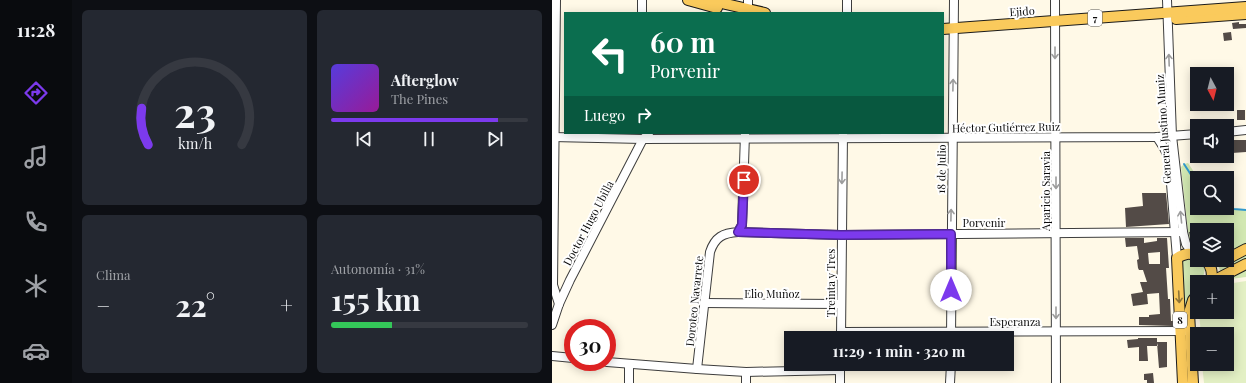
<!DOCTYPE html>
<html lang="es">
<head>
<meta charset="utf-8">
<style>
	:root { --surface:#171b24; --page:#242831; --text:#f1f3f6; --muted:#9ea1a6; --line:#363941; --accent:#7c3aed }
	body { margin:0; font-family:"Playfair Display",serif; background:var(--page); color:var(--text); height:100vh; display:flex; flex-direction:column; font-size:15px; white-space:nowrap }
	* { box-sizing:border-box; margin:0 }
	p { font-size:13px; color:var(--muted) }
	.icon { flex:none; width:22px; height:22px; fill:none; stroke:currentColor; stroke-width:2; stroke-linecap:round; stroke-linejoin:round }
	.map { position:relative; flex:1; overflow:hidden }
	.details { display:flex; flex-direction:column; gap:10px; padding:10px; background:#0d0f14; width:480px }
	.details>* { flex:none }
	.banner { position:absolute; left:12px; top:12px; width:380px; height:122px; border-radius:0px; box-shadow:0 2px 10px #0003; background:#0b6e4f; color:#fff; overflow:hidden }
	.needle { width:26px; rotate:173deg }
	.controls { position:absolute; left:638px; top:67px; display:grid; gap:8px }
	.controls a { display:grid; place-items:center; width:44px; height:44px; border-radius:0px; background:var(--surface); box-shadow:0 2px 10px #0003; font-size:20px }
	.speed { position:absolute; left:12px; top:319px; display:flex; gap:8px; font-size:20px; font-weight:700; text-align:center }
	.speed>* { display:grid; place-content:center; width:52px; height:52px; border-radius:50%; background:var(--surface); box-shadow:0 2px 10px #0003; line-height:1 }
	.speed .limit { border:6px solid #d22; background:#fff; color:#111 }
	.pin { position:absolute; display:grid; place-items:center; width:34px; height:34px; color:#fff; margin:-17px; border:2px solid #fff; border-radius:50%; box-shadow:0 1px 4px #0007 }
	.me { position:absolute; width:44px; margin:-22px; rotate:0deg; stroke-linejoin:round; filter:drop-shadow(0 0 3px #0008) }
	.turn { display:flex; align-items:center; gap:14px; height:84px; padding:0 20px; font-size:18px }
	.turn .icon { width:52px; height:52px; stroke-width:2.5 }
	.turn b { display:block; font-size:28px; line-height:34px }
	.then { display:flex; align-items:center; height:38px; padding:0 20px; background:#0003; gap:8px; font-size:15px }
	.big { font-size:30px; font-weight:700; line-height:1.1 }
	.details .widget { flex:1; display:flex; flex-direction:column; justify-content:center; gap:6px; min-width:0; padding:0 14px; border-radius:6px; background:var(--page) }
	.details .dial { align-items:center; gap:0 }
	.dial svg { height:104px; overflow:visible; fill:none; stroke:var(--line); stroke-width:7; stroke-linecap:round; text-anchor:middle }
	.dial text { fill:var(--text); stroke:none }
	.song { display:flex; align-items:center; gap:12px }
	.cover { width:48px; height:48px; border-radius:6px; background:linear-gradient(135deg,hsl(250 70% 55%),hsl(300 70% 35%)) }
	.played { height:4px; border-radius:2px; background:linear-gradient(90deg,var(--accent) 85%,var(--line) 85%) }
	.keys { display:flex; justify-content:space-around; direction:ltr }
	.heat { display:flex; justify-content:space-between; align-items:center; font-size:22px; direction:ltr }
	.charge { height:6px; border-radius:3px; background:linear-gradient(90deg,#34c759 31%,var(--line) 0) }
	.details .tiles { flex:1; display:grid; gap:10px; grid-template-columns:repeat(2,1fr) }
	.trip { position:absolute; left:232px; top:331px; width:230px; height:40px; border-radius:0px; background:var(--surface); box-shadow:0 2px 10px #0003; font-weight:700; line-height:40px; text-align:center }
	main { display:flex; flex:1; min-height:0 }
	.tabs { display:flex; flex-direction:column; width:72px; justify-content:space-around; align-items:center; background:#090b0e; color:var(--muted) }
	.tabs .icon { width:28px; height:28px }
	.tabs .current { color:var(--accent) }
	.tabs b { font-size:18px; color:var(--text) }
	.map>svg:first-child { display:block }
	.green { fill:#d2e8b2 }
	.pitch { fill:#e3f0c4 }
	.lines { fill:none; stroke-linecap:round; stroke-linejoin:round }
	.stream { stroke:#329ace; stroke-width:2 }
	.building { fill:#534b47; fill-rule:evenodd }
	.minor-casing { stroke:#3d3d3d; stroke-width:10 }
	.major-casing { stroke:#1b1b1b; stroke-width:12 }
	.minor { stroke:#fff; stroke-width:8 }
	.major { stroke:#faca5c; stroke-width:10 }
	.oneway { stroke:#9d9d9d }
	.oneway2 { stroke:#8e7437 }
	.route-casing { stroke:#51269a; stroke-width:10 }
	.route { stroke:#7c3aed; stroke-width:7 }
	.labels { text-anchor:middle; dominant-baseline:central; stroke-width:4; stroke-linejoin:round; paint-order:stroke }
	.shield { fill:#fff; stroke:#545454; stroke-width:1 }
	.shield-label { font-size:10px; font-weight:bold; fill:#0a0a0a }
	.street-label { font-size:11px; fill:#0a0a0a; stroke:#fff }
</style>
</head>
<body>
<main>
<nav class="tabs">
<b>11:28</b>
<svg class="icon current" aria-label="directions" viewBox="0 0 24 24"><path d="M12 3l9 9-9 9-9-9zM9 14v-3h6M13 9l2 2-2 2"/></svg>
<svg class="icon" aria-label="music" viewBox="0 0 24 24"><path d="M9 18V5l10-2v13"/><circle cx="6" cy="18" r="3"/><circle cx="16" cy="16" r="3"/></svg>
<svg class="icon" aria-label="phone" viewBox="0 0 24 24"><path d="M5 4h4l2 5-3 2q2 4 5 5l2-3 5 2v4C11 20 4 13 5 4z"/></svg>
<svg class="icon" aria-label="climate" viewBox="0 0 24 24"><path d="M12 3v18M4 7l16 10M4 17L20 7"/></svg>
<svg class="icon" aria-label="car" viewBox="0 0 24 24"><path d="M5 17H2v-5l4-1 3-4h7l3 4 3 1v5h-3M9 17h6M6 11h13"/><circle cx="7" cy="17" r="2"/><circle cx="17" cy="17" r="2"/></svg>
</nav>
<section class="details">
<div class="tiles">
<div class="widget dial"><svg viewBox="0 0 100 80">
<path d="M14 69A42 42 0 1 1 86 69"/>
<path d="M14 69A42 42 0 0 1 9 41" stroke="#7c3aed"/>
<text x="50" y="56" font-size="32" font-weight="700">23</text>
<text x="50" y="72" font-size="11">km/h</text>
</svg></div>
<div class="widget">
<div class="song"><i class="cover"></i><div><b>Afterglow</b><p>The Pines</p></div></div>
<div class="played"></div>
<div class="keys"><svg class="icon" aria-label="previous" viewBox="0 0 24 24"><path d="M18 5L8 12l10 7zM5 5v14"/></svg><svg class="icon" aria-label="pause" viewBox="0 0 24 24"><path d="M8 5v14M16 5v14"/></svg><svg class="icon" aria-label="next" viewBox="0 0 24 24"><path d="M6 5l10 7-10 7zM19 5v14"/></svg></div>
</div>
<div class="widget"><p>Clima</p>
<div class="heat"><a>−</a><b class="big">22°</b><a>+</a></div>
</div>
<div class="widget"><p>Autonomía · 31%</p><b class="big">155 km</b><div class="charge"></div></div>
</div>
</section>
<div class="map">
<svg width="694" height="383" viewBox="0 0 694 383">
	<rect width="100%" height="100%" fill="#fff9e7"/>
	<g class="green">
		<path d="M636,163l10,15 -1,30h30v-2l7,3 12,1v35l-19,9v-24h-30v20l-8,-9 -8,-74 3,-3z"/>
		<path d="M694,252v8l-25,13 -3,-8z"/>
		<path d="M638,258l9,4 6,7 -2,9 -3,4h-3v4l-7,8 -7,24 -2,-57z"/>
		<path d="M694,269v8l-23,3z"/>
	</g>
	<path class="pitch" d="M694,281v102h-42l-2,-19h25v-30h-26l-2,-21 28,-1v-28z"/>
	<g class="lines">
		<g class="stream">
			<path d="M632,164l13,20"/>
			<path d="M675,207l7,2 12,1"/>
		</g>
	</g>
	<g class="building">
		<path d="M687,22v2h7v4l-13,1 -1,-6z"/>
		<path d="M679,32l1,8 -8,1 -1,-8z"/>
		<rect x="685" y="110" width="8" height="10"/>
		<path d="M679,140h15v12l-14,1z"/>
		<path d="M590,193h24l3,31 -43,3 -1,-19 18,-2z"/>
		<path d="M645,231v9l-6,1 -2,-9z"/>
		<path d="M573,238h19v5l13,-2v-3h10l2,30h-3l2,31h2l1,22h2v5l-34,-1v-8h10v-2l11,-1 -1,-21 -12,1 1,10 -15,2 -2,-12 12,-2 -3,-10h7l-4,-12h-4l-1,-2 -1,-8 2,-1 -2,-13 -11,1zM608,252v12h-11l-1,-11z"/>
		<path d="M586,338h19v4h10v25l-8,1 -2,-25 1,3h-11l1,15h-9v-14l-11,1 -1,-8 11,-1z"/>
		<path d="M601,373l1,10h-7v-3h-3v-6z"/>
	</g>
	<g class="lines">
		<defs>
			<g id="minor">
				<path d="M4,0l-3,285 6,19"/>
				<path d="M90,0v13"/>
				<path d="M503,0l1,383"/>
				<path d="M615,0l5,136 11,96 3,12 6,9"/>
				<path d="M196,13v-13"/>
				<path d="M295,13v-13"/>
				<path d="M675,132l19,-2"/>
				<path d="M0,137l91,2 514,-2 40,-3"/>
				<path d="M605,137l7,11 5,11 8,99"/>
				<path d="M186,232l103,3 342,-3"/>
				<path d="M152,303l137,1"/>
				<path d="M0,325l7,-21 11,-24 73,-141 6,-6"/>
				<path d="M289,332l345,-1"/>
				<path d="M289,338l2,-205"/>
				<path d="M399,338l3,-338"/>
				<path d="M0,356l21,2"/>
				<path d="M55,362l90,7 49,3 94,-2"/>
				<path d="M145,369l13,-117c5,-15 13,-19 28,-20l4,-7 3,-91"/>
				<path d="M77,383v-18"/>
				<path d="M194,383v-11"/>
				<path d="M288,383v-19"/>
				<path d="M398,383l1,-19"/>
			</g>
			<g id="major">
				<path d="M136,0l29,8"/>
				<path d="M156,0l57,13"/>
				<path d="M624,19l70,-5"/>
				<path d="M391,29l303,-22"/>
				<path d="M675,259l19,-10"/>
				<path d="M653,260c7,6 7,12 7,21"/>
				<path d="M659,282l35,-18"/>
				<path d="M631,383l-6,-125c7,-4 12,-6 20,-2"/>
				<path d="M641,383l-4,-70 4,-13 4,-5"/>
			</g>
		</defs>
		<use href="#minor" class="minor-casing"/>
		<use href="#major" class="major-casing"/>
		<use href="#minor" class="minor"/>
		<use href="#major" class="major"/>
	</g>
	<defs><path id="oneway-shaft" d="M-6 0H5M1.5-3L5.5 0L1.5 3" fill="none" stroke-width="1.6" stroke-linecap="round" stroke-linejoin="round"/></defs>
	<g class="oneway">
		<use href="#oneway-shaft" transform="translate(503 53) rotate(90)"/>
		<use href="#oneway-shaft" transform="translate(617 60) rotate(-92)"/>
		<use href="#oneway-shaft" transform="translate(401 85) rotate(-89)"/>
		<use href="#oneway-shaft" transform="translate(290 178) rotate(91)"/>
		<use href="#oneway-shaft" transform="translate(504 183) rotate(90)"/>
		<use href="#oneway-shaft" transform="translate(399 215) rotate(-89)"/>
		<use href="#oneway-shaft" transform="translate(629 217) rotate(-96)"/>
		<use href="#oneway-shaft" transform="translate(504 313) rotate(90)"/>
	</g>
	<use class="oneway2" href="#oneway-shaft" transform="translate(627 297) rotate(87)"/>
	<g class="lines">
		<defs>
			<path id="route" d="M192,180l-2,45 -4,7 103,3 110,-1v56"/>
		</defs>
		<use href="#route" class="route-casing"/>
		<use href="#route" class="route"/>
	</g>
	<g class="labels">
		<g class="shield">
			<rect x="536" y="10" width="14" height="16" rx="3"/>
			<rect x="621" y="312" width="14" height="16" rx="3"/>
		</g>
		<g class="shield-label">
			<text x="543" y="18">7</text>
			<text x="628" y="320">8</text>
		</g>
		<g class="street-label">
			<text transform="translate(470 11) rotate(-4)">Ejido</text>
			<text transform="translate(454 127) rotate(-1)">Héctor Gutiérrez Ruiz</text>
			<text transform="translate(611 129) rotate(-94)">General Justino Muniz</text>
			<text transform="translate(389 169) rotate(-89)">18 de Julio</text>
			<text transform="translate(493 191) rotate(-90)">Aparicio Saravia</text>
			<text x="432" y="222">Porvenir</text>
			<text transform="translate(36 223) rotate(-62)">Doctor Hugo Ubilla</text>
			<text transform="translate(278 283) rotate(-90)">Treinta y Tres</text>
			<text x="220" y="293">Elio Muñoz</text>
			<text transform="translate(142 301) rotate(-84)">Doroteo Navarrete</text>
			<text x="463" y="321">Esperanza</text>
		</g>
	</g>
</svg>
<div class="controls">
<a><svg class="needle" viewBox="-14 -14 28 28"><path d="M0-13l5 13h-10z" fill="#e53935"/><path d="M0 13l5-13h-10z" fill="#9ea1a6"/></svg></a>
<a><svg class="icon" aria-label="sound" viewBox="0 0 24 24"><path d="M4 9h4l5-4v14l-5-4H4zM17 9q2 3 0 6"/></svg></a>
<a><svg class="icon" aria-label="search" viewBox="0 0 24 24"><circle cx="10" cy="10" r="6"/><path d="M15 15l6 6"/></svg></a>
<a><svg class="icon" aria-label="layers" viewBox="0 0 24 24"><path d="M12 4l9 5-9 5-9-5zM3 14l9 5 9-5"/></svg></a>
<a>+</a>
<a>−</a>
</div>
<div class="speed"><div class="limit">30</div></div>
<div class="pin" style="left:192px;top:180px;background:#d93025"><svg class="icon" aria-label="arrive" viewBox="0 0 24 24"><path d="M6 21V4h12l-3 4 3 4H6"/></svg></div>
<svg class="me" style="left:399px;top:290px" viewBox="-20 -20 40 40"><circle r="19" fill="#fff"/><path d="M0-13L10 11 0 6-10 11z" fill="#7c3aed"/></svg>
<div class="trip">11:29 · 1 min · 320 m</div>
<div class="banner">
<div class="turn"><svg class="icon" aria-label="left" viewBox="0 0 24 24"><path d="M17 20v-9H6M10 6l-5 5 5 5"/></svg><div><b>60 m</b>Porvenir</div></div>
<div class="then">Luego<svg class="icon" aria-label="right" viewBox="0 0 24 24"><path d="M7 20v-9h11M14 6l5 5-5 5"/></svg></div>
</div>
</div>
</main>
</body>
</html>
